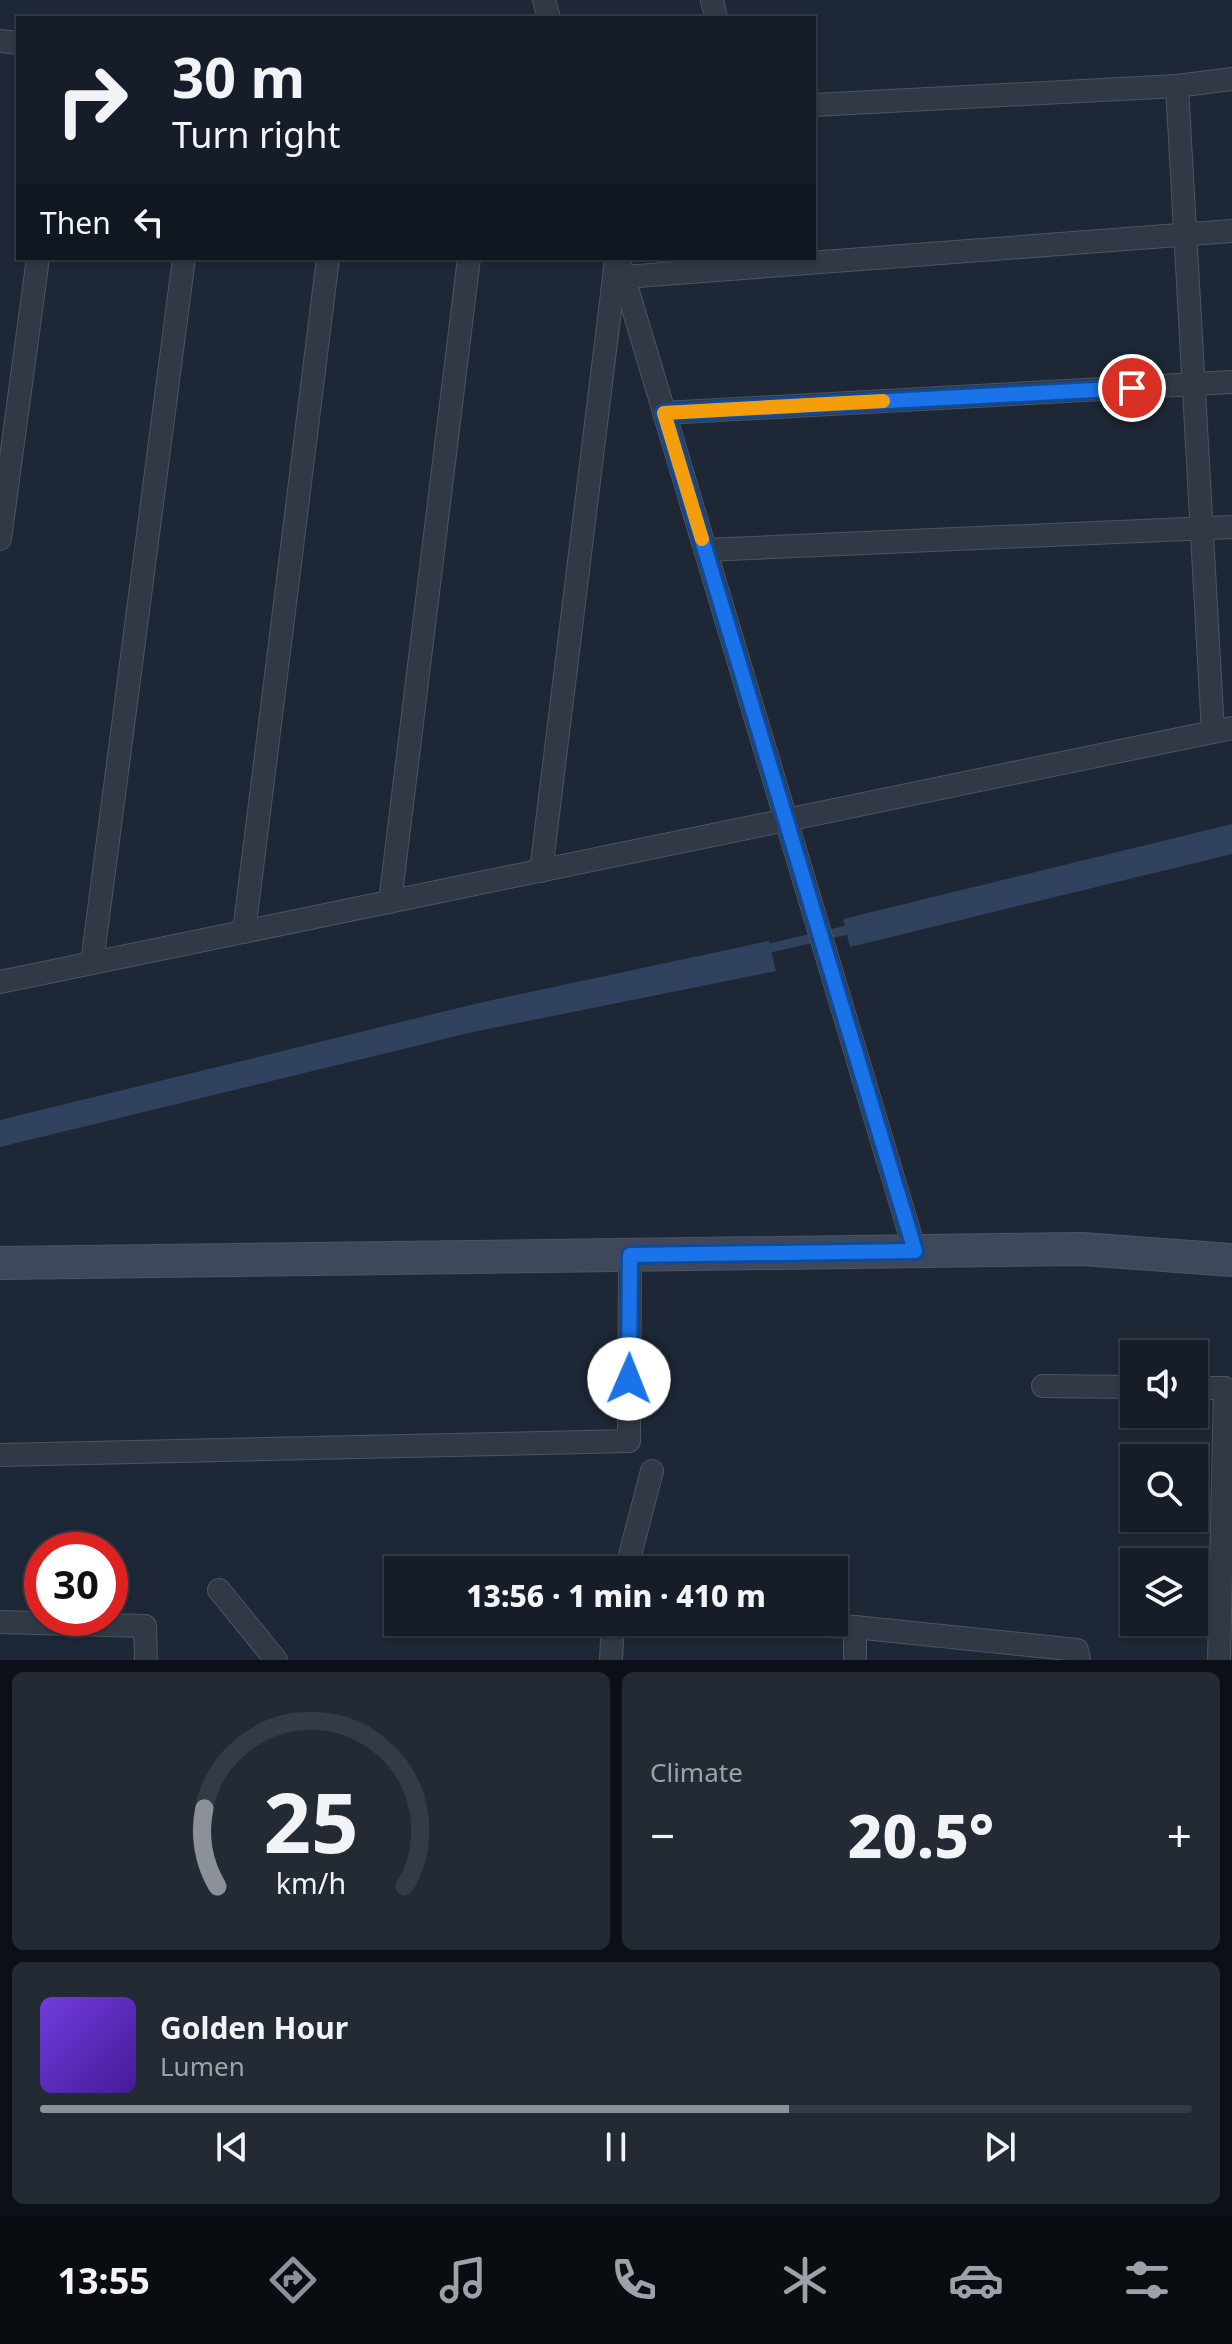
<!DOCTYPE html>
<html lang="en">
<head>
<meta charset="utf-8">
<style>
	:root { --surface:#161d28; --page:#232a34; --text:#f1f3f6; --muted:#9ea2a8; --line:#353b45; --accent:#8c9099 }
	body { margin:0; font-family:"Noto Sans",sans-serif; background:var(--page); color:var(--text); height:100vh; display:flex; flex-direction:column; font-size:30px; white-space:nowrap }
	* { box-sizing:border-box; margin:0 }
	p { font-size:26px; color:var(--muted) }
	.icon { flex:none; width:44px; height:44px; fill:none; stroke:currentColor; stroke-width:2; stroke-linecap:round; stroke-linejoin:round }
	.map { position:relative; height:1660px; overflow:hidden }
	.details { display:flex; flex-direction:column; gap:12px; padding:12px; background:#0c1016; flex:1 }
	.details>* { flex:none }
	.banner { position:absolute; left:16px; top:16px; width:800px; height:244px; border-radius:0px; box-shadow:0 2px 6px #0004,0 0 0 2px var(--line); background:#161d28; color:var(--text); overflow:hidden }
	.fabs { position:absolute; left:1120px; top:1340px; display:grid; gap:16px }
	.fabs a { display:grid; place-items:center; width:88px; height:88px; border-radius:0px; background:var(--surface); box-shadow:0 2px 6px #0004,0 0 0 2px var(--line); font-size:40px }
	.speed { position:absolute; left:24px; top:1532px; display:flex; gap:16px; font-size:40px; font-weight:700; text-align:center }
	.speed>* { display:grid; place-content:center; width:104px; height:104px; border-radius:50%; background:var(--surface); box-shadow:0 2px 6px #0004,0 0 0 2px var(--line); line-height:1 }
	.speed .limit { border:12px solid #d22; background:#fff; color:#111 }
	.pin { position:absolute; display:grid; place-items:center; width:68px; height:68px; color:#fff; margin:-34px; border:4px solid #fff; border-radius:50%; box-shadow:0 2px 8px #0007 }
	.me { position:absolute; width:88px; margin:-44px; rotate:1deg; stroke-linejoin:round; filter:drop-shadow(0 0 6px #0008) }
	.turn { display:flex; align-items:center; gap:28px; height:168px; padding:0 24px; font-size:36px }
	.turn .icon { width:104px; height:104px; stroke-width:2.5 }
	.turn b { display:block; font-size:56px; line-height:68px }
	.then { display:flex; align-items:center; height:76px; padding:0 24px; background:#0003; gap:16px; font-size:30px }
	.big { font-size:60px; font-weight:800; line-height:1.1 }
	.details .widget { flex:1; display:flex; flex-direction:column; justify-content:center; gap:12px; min-width:0; padding:0 28px; border-radius:12px; background:var(--page) }
	.details .dial { align-items:center; gap:0 }
	.dial svg { height:208px; overflow:visible; fill:none; stroke:var(--line); stroke-width:7; stroke-linecap:round; text-anchor:middle }
	.dial text { fill:var(--text); stroke:none }
	.song { display:flex; align-items:center; gap:24px }
	.cover { width:96px; height:96px; border-radius:12px; background:linear-gradient(135deg,hsl(260 70% 55%),hsl(260 70% 35%)) }
	.played { height:8px; border-radius:4px; background:linear-gradient(90deg,var(--accent) 65%,var(--line) 65%) }
	.keys { display:flex; justify-content:space-around; direction:ltr }
	.heat { display:flex; justify-content:space-between; align-items:center; font-size:44px; direction:ltr }
	.details .tiles { flex:1; display:grid; gap:12px; grid-template-columns:1fr 1fr }
	.widget:last-child { grid-column:span 2 }
	.trip { position:absolute; left:384px; top:1556px; width:464px; height:80px; border-radius:0px; background:var(--surface); box-shadow:0 2px 6px #0004,0 0 0 2px var(--line); font-weight:800; line-height:80px; text-align:center }
	.dock { display:flex; height:128px; justify-content:space-around; align-items:center; background:#090c10; color:var(--muted) }
	.dock .icon { width:56px; height:56px }
	.dock .on { color:var(--accent) }
	.dock b { font-size:36px; color:var(--text) }
	.map>svg:first-child { display:block }
	.water { fill:#30425e }
	.lines { fill:none; stroke-linecap:round; stroke-linejoin:round }
	.stream { stroke:#30425e; stroke-width:9 }
	.street-casing { stroke:#4c5462; stroke-width:24 }
	.secondary-casing { stroke:#4c5462; stroke-width:34 }
	.street { stroke:#313947; stroke-width:22 }
	.secondary { stroke:#3f485a; stroke-width:32 }
	.route-casing { stroke:#114b97; stroke-width:20 }
	.route { stroke:#1a73e8; stroke-width:14 }
	.slow { stroke:#f59e0b; stroke-width:14 }
</style>
</head>
<body>
<div class="map">
<svg width="1232" height="1660" viewBox="0 0 1232 1660">
	<rect width="100%" height="100%" fill="#1e2736"/>
	<g class="water">
		<path d="M1232,824v30l-382,93 -7,-28z"/>
		<path d="M769,941l7,30 -303,61 -473,115v-27l483,-118z"/>
	</g>
	<g class="lines">
		<path class="stream" d="M761,950l95,-22"/>
		<defs>
			<g id="street">
				<path d="M544,0l5,18"/>
				<path d="M712,0l4,18"/>
				<path d="M0,41l18,2"/>
				<path d="M1177,86l36,646"/>
				<path d="M814,105l363,-19 55,-7"/>
				<path d="M618,258l297,993"/>
				<path d="M624,277l608,-46"/>
				<path d="M664,413l568,-31"/>
				<path d="M0,539l38,-281"/>
				<path d="M706,550l526,-23"/>
				<path d="M541,871l75,-610"/>
				<path d="M390,902l79,-644"/>
				<path d="M244,932l84,-674"/>
				<path d="M92,963l92,-705"/>
				<path d="M0,982l1232,-254"/>
				<path d="M1043,1386l91,1"/>
				<path d="M1194,1388h31l-6,272"/>
				<path d="M0,1455l629,-14 1,-186"/>
				<path d="M626,1570l26,-99"/>
				<path d="M219,1590l57,70"/>
				<path d="M0,1622l145,4 1,34"/>
				<path d="M706,1622l149,5 222,23 2,10"/>
				<path d="M611,1660l2,-38"/>
				<path d="M855,1660v-33"/>
			</g>
			<path id="secondary" d="M0,1263l1082,-14 150,11"/>
		</defs>
		<use href="#street" class="street-casing"/>
		<use href="#secondary" class="secondary-casing"/>
		<use href="#street" class="street"/>
		<use href="#secondary" class="secondary"/>
	</g>
	<g class="lines">
		<defs>
			<path id="route" d="M629,1379l1,-124 285,-4 -251,-838 468,-25"/>
		</defs>
		<use href="#route" class="route-casing"/>
		<use href="#route" class="route"/>
		<path class="slow" d="M702,539l-38,-126 219,-12"/>
	</g>
</svg>
<div class="fabs">
<a><svg class="icon" aria-label="sound" viewBox="0 0 24 24"><path d="M4 9h4l5-4v14l-5-4H4zM17 9q2 3 0 6"/></svg></a>
<a><svg class="icon" aria-label="search" viewBox="0 0 24 24"><circle cx="10" cy="10" r="6"/><path d="M15 15l6 6"/></svg></a>
<a><svg class="icon" aria-label="layers" viewBox="0 0 24 24"><path d="M12 4l9 5-9 5-9-5zM3 14l9 5 9-5"/></svg></a>
</div>
<div class="speed"><div class="limit">30</div></div>
<div class="pin" style="left:1132px;top:388px;background:#d93025"><svg class="icon" aria-label="arrive" viewBox="0 0 24 24"><path d="M6 21V4h12l-3 4 3 4H6"/></svg></div>
<svg class="me" style="left:629px;top:1379px" viewBox="-20 -20 40 40"><circle r="19" fill="#fff"/><path d="M0-13L10 11 0 6-10 11z" fill="#1a73e8"/></svg>
<div class="trip">13:56 · 1 min · 410 m</div>
<div class="banner">
<div class="turn"><svg class="icon" aria-label="right" viewBox="0 0 24 24"><path d="M7 20v-9h11M14 6l5 5-5 5"/></svg><div><b>30 m</b>Turn right</div></div>
<div class="then">Then<svg class="icon" aria-label="left" viewBox="0 0 24 24"><path d="M17 20v-9H6M10 6l-5 5 5 5"/></svg></div>
</div>
</div>
<section class="details">
<div class="tiles">
<div class="widget dial"><svg viewBox="0 0 100 80">
<path d="M14 69A42 42 0 1 1 86 69"/>
<path d="M14 69A42 42 0 0 1 9 39" stroke="#8c9099"/>
<text x="50" y="56" font-size="32" font-weight="700">25</text>
<text x="50" y="72" font-size="11">km/h</text>
</svg></div>
<div class="widget"><p>Climate</p>
<div class="heat"><a>−</a><b class="big">20.5°</b><a>+</a></div>
</div>
<div class="widget">
<div class="song"><i class="cover"></i><div><b>Golden Hour</b><p>Lumen</p></div></div>
<div class="played"></div>
<div class="keys"><svg class="icon" aria-label="previous" viewBox="0 0 24 24"><path d="M18 5L8 12l10 7zM5 5v14"/></svg><svg class="icon" aria-label="pause" viewBox="0 0 24 24"><path d="M8 5v14M16 5v14"/></svg><svg class="icon" aria-label="next" viewBox="0 0 24 24"><path d="M6 5l10 7-10 7zM19 5v14"/></svg></div>
</div>
</div>
</section>
<nav class="dock">
<b>13:55</b>
<svg class="icon on" aria-label="directions" viewBox="0 0 24 24"><path d="M12 3l9 9-9 9-9-9zM9 14v-3h6M13 9l2 2-2 2"/></svg>
<svg class="icon" aria-label="music" viewBox="0 0 24 24"><path d="M9 18V5l10-2v13"/><circle cx="6" cy="18" r="3"/><circle cx="16" cy="16" r="3"/></svg>
<svg class="icon" aria-label="phone" viewBox="0 0 24 24"><path d="M5 4h4l2 5-3 2q2 4 5 5l2-3 5 2v4C11 20 4 13 5 4z"/></svg>
<svg class="icon" aria-label="climate" viewBox="0 0 24 24"><path d="M12 3v18M4 7l16 10M4 17L20 7"/></svg>
<svg class="icon" aria-label="car" viewBox="0 0 24 24"><path d="M5 17H2v-5l4-1 3-4h7l3 4 3 1v5h-3M9 17h6M6 11h13"/><circle cx="7" cy="17" r="2"/><circle cx="17" cy="17" r="2"/></svg>
<svg class="icon" aria-label="filters" viewBox="0 0 24 24"><path d="M4 7h16M4 17h16"/><circle cx="9" cy="7" r="2"/><circle cx="15" cy="17" r="2"/></svg>
</nav>
</body>
</html>
